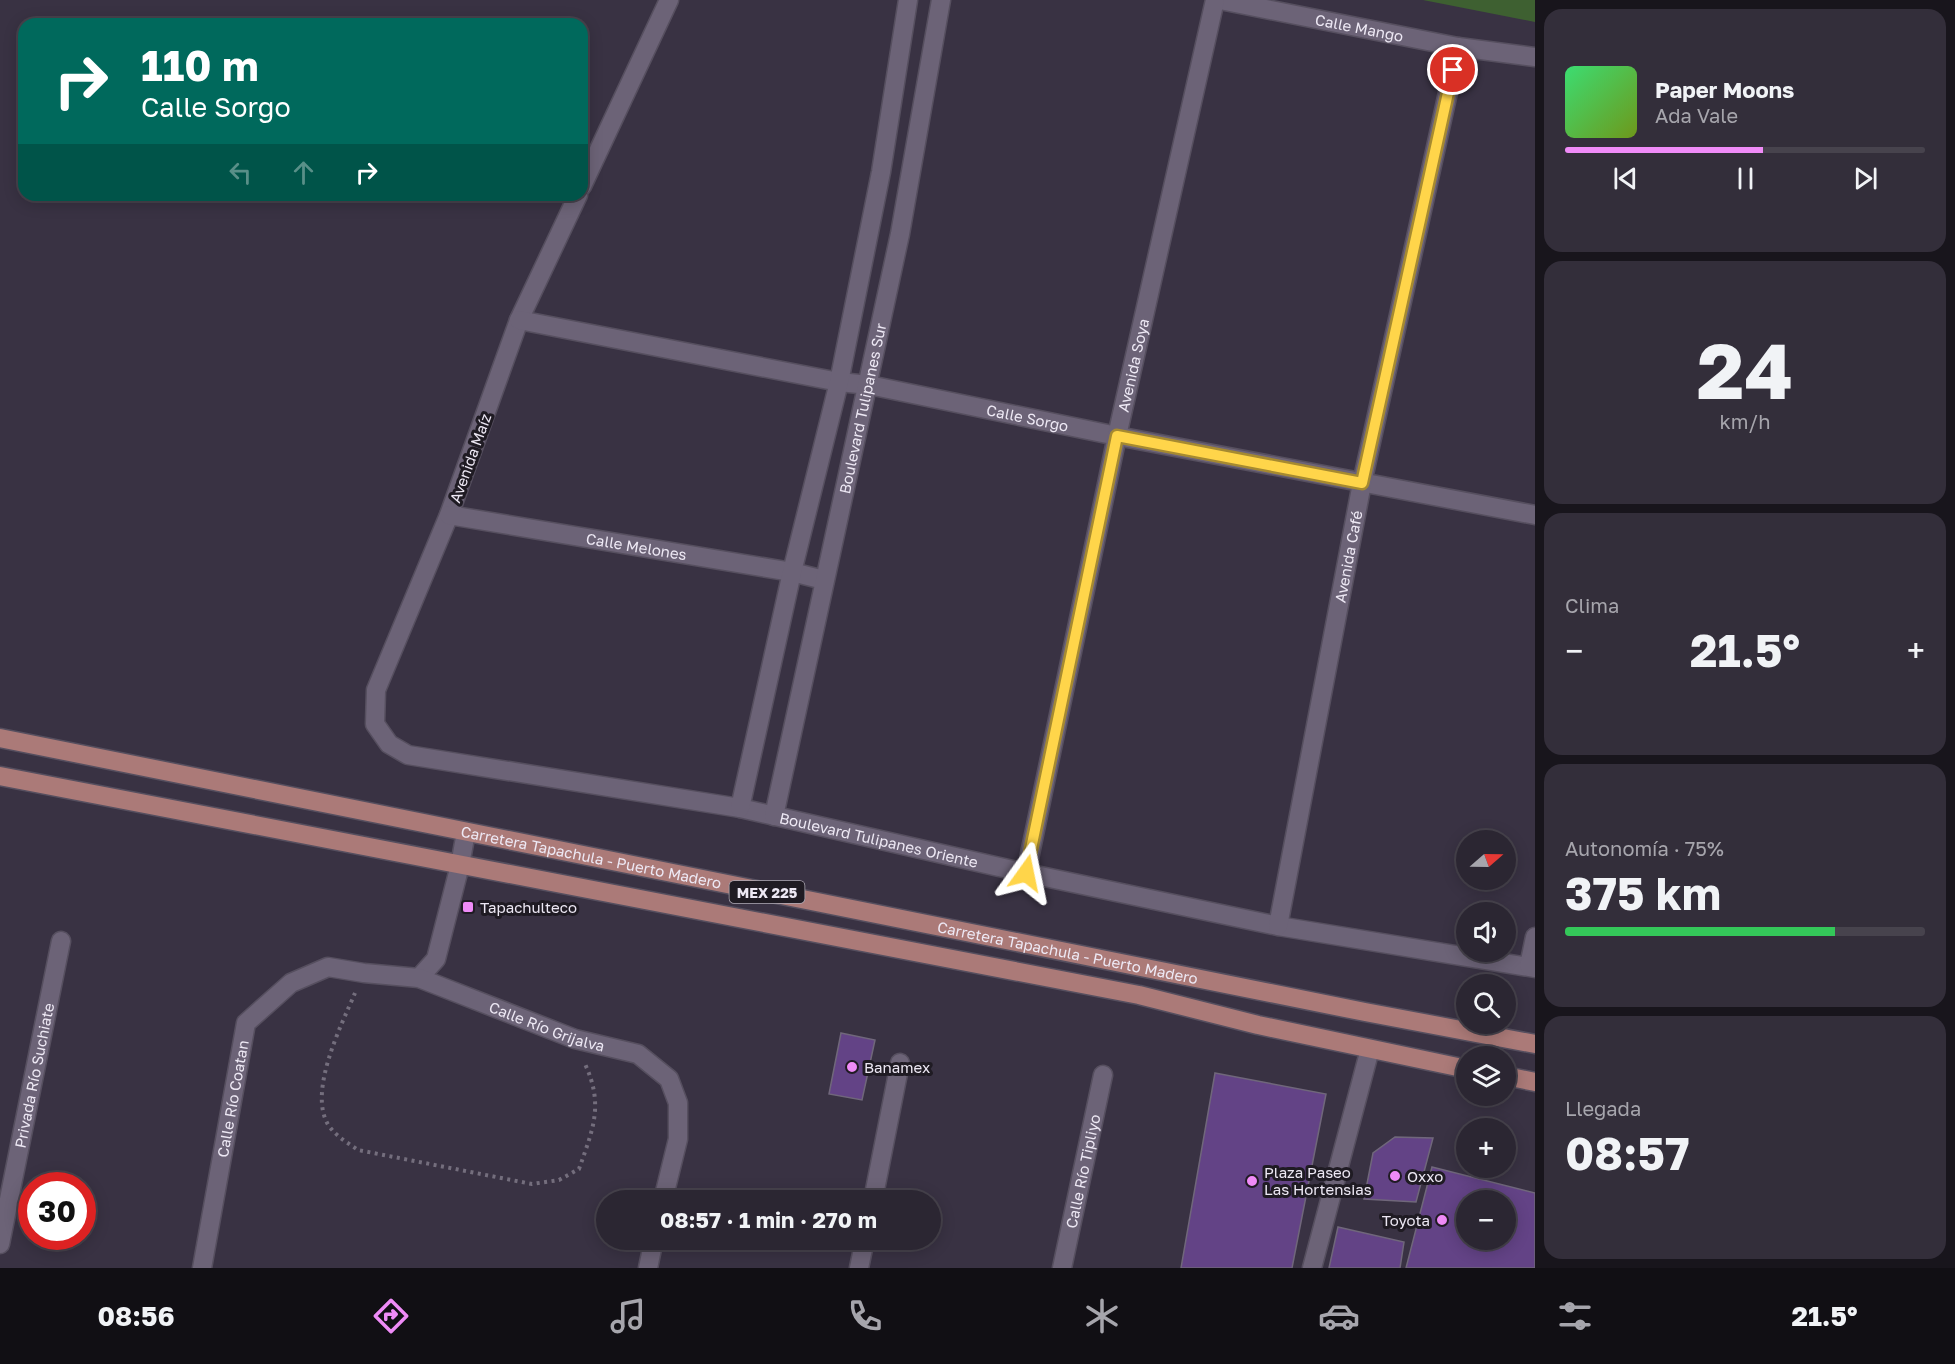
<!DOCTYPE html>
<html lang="es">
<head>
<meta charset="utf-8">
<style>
	:root { --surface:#2b2632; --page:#332e3a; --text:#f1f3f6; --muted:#a6a5ac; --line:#47434d; --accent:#ef8bf7 }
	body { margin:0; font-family:"Golos Text",sans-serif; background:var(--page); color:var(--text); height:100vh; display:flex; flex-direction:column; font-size:22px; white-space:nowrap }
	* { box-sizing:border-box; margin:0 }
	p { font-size:20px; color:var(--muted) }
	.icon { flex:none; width:33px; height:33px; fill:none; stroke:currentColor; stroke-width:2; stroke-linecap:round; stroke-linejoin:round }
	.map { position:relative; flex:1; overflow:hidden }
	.details { display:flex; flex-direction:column; gap:9px; padding:9px; background:#18151c; width:420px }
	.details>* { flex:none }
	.guide { position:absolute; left:18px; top:18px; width:570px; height:183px; border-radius:18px; box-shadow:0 3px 15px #0003,0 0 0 2px var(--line); background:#00695c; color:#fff; overflow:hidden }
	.needle { width:39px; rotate:70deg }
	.controls { position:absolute; left:1456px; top:830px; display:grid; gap:12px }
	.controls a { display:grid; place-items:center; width:60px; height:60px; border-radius:50%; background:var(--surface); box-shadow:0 3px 15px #0003,0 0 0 2px var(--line); font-size:30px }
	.speed { position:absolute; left:18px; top:1172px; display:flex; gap:12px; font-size:30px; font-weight:700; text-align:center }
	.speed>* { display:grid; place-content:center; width:78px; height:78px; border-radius:50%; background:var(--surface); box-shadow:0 3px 15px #0003,0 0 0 2px var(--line); line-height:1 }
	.speed .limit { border:9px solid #d22; background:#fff; color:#111 }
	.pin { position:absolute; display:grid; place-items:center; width:51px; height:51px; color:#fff; margin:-26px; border:3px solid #fff; border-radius:50%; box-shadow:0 2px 6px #0007 }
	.me { position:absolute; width:66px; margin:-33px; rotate:12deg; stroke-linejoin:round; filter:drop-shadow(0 0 4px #0008) }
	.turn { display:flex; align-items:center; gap:21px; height:126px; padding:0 24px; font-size:27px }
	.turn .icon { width:78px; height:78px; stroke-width:2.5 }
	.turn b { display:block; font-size:42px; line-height:51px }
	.lanes { display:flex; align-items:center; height:57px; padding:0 24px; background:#0003; justify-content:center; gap:30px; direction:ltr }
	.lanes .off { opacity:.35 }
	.big { font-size:45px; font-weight:700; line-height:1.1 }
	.details .widget { flex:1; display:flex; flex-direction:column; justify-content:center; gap:9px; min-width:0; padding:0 21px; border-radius:18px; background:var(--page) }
	.details .dial { align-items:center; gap:0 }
	.dial b { font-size:78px; line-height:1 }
	.song { display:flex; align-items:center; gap:18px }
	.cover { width:72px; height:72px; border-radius:9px; background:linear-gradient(135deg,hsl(140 70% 55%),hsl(80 70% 35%)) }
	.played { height:6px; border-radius:3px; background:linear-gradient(90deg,var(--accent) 55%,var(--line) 55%) }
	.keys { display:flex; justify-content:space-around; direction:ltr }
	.heat { display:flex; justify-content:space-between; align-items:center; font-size:33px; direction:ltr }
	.charge { height:9px; border-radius:4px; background:linear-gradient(90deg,#34c759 75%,var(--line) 0) }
	.trip { position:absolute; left:596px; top:1190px; width:345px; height:60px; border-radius:30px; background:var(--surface); box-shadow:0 3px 15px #0003,0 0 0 2px var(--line); font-weight:700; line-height:60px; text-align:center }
	.tabs { display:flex; height:96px; justify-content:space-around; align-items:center; background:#110f14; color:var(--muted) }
	.tabs .icon { width:42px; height:42px }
	.tabs .on { color:var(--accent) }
	.tabs b { font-size:27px; color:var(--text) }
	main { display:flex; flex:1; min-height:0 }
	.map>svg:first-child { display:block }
	.green { fill:#3e6031 }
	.building { fill:#634386; stroke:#70677b; stroke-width:1.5; fill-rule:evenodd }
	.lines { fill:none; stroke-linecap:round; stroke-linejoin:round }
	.minor-casing { stroke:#564f5f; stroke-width:21 }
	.major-casing { stroke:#564f5f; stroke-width:21 }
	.path { stroke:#746e7d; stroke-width:4; stroke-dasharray:3 4.5; stroke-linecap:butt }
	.minor { stroke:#6c6377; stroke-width:18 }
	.major { stroke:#ab7a78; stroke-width:18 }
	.route-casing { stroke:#a68a30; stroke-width:15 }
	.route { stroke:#ffd54a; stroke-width:10 }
	.poi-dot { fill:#ef8bf7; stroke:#1f1b23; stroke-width:2 }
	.labels { text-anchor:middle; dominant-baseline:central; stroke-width:6; stroke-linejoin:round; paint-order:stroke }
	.shield { fill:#1f1b23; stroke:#afaab5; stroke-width:1.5 }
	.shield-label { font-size:14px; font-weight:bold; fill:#ede8f4 }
	.street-label { font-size:15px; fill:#ede8f4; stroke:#1f1b23 }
	.poi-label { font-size:15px; fill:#ede8f4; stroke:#1f1b23; text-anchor:start }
</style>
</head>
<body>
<main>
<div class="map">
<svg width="1535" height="1268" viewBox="0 0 1535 1268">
	<rect width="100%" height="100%" fill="#393243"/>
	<path class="green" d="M1423,0h112v22z"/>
	<g class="building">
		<path d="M841,1033l34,7 -13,60 -33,-6z"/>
		<path d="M1215,1073l111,21 -34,174h-111z"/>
		<path d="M1395,1137l38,1 -17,64 -52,-3 9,-46z"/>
		<path d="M1432,1167l103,26v75h-129zM1467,1200h39v39h-39z"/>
		<path d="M1338,1227l66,15 -4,26h-71z"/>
	</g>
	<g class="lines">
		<defs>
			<g id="minor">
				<path id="s1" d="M1220,0l238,47 77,10"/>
				<path d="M582,186l87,-186"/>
				<path id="s2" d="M578,195l-59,125 -70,195 -73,175 -1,34 14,20 19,11 332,53 286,65 252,53 257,42"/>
				<path id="s3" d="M519,320l320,62 30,3 248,51 418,79"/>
				<path id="s4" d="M449,515l343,57 32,8"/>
				<path d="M740,808l52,-236 47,-190 42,-210 27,-172"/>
				<path id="s5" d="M774,816l126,-582 41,-234"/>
				<path id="s6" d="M1026,873l91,-437 98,-436"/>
				<path id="s7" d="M1278,926l84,-443 96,-436"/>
				<path d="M1529,966l6,-29"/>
				<path d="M419,978l17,-19 24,-94 6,-33"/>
				<path d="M873,1200l27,-137"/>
				<path id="s8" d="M0,1244l61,-303"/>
				<path id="s9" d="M202,1268l44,-245 45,-40 37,-16 36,6 55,5 156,61 63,15 31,25 9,24v36l-15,61"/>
				<path d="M648,1268l6,-29"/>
				<path d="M859,1268l6,-29"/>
				<path id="s10" d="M1062,1268l41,-193"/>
				<path d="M1312,1268l58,-219"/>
			</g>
			<g id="major">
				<path id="s11" d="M0,738l1365,274 170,32"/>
				<path d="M0,776l1139,219 119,30 209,44"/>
				<path d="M1506,1076l29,6"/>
			</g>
		</defs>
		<use href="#minor" class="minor-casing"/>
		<use href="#major" class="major-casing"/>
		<path class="path" d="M355,993c-14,33 -48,100 -26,133 8,11 19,17 29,24l174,34 27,-4 20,-11c14,-40 25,-64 6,-105"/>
		<use href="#minor" class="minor"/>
		<use href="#major" class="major"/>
	</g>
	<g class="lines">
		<defs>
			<path id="route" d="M1026,873l91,-437 245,47 91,-413"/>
		</defs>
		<use href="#route" class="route-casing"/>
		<use href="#route" class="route"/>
	</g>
	<g class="poi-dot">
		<rect x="462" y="901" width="12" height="12" rx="3"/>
		<circle cx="852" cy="1067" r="6"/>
		<circle cx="1395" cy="1176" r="6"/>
		<circle cx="1252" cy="1181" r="6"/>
		<circle cx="1442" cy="1220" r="6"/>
	</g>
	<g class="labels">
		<rect class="shield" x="729.5" y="881" width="75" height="22" rx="4.5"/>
		<g class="shield-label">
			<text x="767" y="892">MEX 225</text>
		</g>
		<g class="street-label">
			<text stroke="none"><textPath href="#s1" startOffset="142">Calle Mango</textPath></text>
			<text stroke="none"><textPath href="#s6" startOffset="519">Avenida Soya</textPath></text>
			<text stroke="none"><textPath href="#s5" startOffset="417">Boulevard Tulipanes Sur</textPath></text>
			<text stroke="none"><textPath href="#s3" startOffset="518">Calle Sorgo</textPath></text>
			<text transform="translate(470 458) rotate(-70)">Avenida Maíz</text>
			<text stroke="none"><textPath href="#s4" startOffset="190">Calle Melones</textPath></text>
			<text stroke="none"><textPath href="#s7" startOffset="376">Avenida Café</textPath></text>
			<text stroke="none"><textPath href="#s2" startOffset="1094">Boulevard Tulipanes Oriente</textPath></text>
			<text stroke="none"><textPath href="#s11" startOffset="603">Carretera Tapachula - Puerto Madero</textPath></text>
			<text stroke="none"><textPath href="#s11" startOffset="1089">Carretera Tapachula - Puerto Madero</textPath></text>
			<text stroke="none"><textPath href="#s9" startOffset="578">Calle Río Grijalva</textPath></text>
			<text stroke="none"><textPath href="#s8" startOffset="172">Privada Río Suchiate</textPath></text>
			<text stroke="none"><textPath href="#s9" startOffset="172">Calle Río Coatan</textPath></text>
			<text stroke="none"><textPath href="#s10" startOffset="99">Calle Río Tipliyo</textPath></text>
		</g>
		<g class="poi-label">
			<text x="480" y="907">Tapachulteco</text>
			<text x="864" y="1067">Banamex</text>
			<text x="1264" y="1172">Plaza Paseo<tspan x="1264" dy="17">Las Hortensias</tspan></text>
			<text x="1407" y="1176">Oxxo</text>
			<text x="1430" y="1220" text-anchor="end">Toyota</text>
		</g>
	</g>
</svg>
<div class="controls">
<a><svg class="needle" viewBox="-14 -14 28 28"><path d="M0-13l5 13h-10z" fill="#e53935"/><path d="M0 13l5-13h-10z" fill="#a6a5ac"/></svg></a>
<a><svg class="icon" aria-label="sound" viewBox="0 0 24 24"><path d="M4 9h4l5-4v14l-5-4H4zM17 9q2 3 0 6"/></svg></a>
<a><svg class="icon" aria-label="search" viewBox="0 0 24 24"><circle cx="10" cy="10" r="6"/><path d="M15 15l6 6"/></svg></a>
<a><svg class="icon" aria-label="layers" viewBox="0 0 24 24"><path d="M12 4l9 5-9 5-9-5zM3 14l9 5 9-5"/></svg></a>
<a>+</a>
<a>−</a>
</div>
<div class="speed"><div class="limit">30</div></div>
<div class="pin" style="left:1453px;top:70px;background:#d93025"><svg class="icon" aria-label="arrive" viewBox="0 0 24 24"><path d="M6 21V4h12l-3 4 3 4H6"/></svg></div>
<svg class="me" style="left:1026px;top:873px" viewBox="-20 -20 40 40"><path d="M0-17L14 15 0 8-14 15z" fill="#ffd54a" stroke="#fff" stroke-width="4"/></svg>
<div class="trip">08:57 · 1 min · 270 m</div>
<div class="guide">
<div class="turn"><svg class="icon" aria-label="right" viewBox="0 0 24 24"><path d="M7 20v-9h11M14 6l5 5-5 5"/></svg><div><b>110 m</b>Calle Sorgo</div></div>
<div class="lanes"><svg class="icon off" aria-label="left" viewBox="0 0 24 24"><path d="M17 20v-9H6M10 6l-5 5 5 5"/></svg><svg class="icon off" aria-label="ahead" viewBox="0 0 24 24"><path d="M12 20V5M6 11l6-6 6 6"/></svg><svg class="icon" aria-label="right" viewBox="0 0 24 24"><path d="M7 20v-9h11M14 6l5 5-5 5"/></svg></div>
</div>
</div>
<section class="details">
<div class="widget">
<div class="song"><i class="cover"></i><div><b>Paper Moons</b><p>Ada Vale</p></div></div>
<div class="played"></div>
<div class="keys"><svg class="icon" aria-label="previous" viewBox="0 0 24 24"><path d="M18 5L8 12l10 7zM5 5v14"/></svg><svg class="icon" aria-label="pause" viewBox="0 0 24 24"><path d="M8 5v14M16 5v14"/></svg><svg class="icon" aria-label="next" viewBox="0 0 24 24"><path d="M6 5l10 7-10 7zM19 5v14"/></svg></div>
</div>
<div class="widget dial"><b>24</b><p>km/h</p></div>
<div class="widget"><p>Clima</p>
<div class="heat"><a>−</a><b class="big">21.5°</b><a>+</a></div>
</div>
<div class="widget"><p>Autonomía · 75%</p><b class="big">375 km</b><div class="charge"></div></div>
<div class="widget"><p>Llegada</p><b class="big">08:57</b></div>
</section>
</main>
<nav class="tabs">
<b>08:56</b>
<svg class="icon on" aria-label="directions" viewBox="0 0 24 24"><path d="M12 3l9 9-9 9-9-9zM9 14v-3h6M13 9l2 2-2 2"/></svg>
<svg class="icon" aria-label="music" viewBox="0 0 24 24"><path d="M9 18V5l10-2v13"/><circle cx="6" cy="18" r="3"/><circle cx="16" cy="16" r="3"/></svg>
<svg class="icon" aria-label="phone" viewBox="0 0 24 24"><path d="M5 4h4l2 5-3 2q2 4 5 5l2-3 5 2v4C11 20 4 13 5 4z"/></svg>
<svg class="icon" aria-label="climate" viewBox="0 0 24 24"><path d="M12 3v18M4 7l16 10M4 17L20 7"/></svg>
<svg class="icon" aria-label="car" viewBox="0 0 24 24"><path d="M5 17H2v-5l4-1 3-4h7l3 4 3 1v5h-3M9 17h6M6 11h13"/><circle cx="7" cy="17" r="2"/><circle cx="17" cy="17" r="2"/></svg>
<svg class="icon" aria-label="filters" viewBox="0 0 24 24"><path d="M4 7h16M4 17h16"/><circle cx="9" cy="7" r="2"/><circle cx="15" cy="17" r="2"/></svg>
<b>21.5°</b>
</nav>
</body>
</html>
